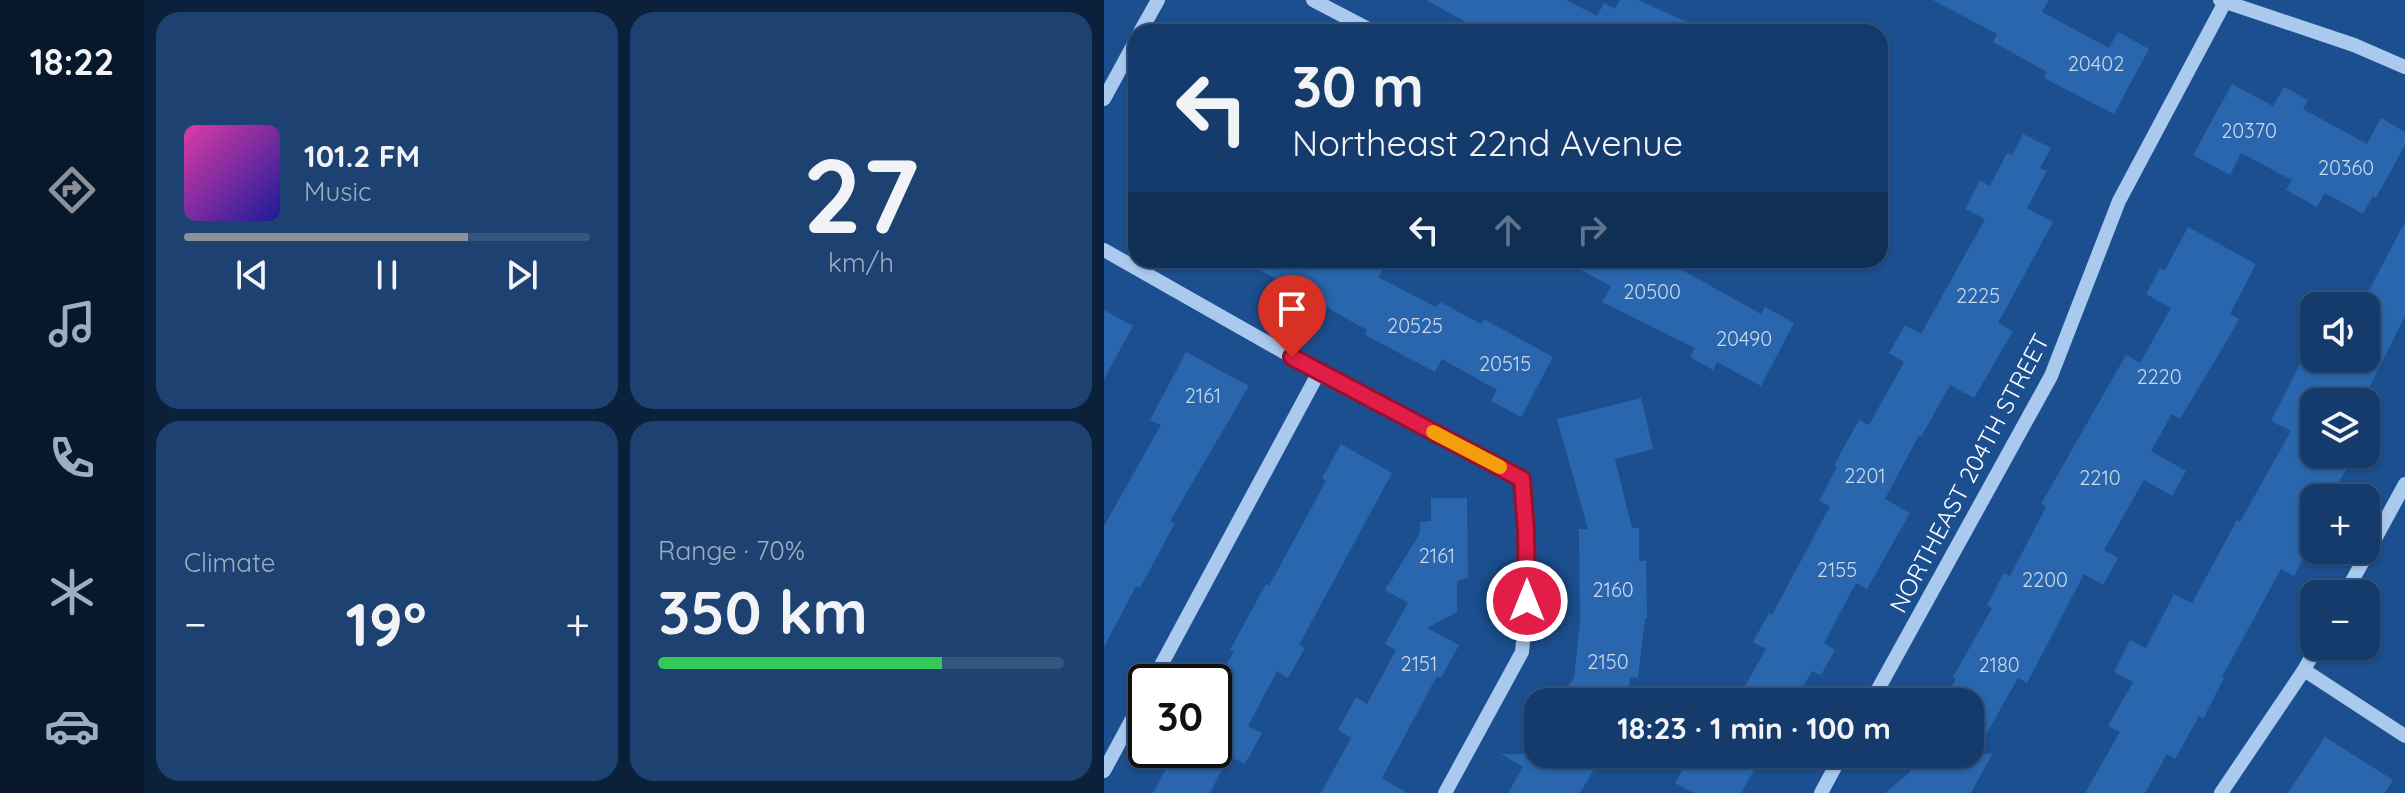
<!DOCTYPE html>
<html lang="en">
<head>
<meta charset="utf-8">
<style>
	:root { --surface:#143b6b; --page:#1d4271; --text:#f1f3f6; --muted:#9dadc1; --line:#33557e; --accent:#8c9099 }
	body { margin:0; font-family:Quicksand,sans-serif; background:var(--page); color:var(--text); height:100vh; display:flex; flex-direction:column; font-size:30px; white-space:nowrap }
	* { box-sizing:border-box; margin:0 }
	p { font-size:26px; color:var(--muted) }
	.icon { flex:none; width:44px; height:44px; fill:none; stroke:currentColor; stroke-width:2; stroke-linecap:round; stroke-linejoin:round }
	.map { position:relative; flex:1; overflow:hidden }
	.drawer { display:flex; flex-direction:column; gap:12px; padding:12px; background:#0b203b; width:960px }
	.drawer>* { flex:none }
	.hud { position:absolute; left:24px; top:24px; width:760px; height:244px; border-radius:24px; box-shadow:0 2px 6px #0004,0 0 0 2px var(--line); background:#143b6b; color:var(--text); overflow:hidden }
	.controls { position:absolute; left:1196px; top:292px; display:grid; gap:16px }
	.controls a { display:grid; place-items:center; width:80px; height:80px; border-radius:16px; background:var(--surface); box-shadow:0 2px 6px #0004,0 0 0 2px var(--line); font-size:40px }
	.speed { position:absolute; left:24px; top:664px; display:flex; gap:16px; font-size:40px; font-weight:700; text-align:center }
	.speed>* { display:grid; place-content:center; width:104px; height:104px; border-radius:50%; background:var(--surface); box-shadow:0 2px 6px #0004,0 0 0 2px var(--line); line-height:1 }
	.speed .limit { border:4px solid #111; border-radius:12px; background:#fff; color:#111 }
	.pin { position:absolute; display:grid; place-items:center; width:68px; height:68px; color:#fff; margin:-82px -34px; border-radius:50% 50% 50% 0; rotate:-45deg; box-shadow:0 0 8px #0007 }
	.pin .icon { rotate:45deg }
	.me { position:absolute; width:88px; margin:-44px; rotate:0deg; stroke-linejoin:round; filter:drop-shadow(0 0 6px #0008) }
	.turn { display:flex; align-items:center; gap:28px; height:168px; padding:0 32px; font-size:36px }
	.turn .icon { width:104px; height:104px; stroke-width:2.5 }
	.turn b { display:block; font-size:56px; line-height:68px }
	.lanes { display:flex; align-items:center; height:76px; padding:0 32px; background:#0003; justify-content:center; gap:40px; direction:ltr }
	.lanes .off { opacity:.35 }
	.big { font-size:60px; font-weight:800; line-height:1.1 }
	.drawer .card { flex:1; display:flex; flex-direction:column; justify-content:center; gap:12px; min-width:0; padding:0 28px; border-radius:24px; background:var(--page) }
	.drawer .dial { align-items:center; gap:0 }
	.dial b { font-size:104px; line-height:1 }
	.song { display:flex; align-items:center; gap:24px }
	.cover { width:96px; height:96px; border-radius:12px; background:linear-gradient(135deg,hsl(320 70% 55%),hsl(240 70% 35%)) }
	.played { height:8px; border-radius:4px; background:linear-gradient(90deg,var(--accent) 70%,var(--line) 70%) }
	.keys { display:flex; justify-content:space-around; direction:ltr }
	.heat { display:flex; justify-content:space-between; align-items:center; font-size:44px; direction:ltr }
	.charge { height:12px; border-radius:6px; background:linear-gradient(90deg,#34c759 70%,var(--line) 0) }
	.drawer .tiles { flex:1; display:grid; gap:12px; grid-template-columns:repeat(2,1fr) }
	.trip { position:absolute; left:420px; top:688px; width:460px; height:80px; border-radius:24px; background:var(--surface); box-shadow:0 2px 6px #0004,0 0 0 2px var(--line); font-weight:800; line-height:80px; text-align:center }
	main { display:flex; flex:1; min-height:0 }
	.tabs { display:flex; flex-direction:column; width:144px; justify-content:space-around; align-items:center; background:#08182b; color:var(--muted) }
	.tabs .icon { width:56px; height:56px }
	.tabs .on { color:var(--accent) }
	.tabs b { font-size:36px; color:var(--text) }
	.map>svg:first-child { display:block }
	.building { fill:#2a66ad }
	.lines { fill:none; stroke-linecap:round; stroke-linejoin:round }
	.minor { stroke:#a9c9ee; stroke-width:14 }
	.route-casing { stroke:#92132f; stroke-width:20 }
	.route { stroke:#e11d48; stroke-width:14 }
	.slow { stroke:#f59e0b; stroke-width:14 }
	.labels { text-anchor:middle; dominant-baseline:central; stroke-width:8; stroke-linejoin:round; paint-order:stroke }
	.number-label { font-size:20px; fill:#cad9ea }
	.street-label { font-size:24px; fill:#fff; stroke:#1b4f8f }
</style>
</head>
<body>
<main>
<nav class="tabs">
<b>18:22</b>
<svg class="icon on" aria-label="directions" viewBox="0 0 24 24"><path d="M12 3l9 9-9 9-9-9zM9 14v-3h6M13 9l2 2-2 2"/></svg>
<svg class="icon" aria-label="music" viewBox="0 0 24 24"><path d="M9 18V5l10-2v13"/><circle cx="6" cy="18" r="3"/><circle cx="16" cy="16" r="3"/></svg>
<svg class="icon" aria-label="phone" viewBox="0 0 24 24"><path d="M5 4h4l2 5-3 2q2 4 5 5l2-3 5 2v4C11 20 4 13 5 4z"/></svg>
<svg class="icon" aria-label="climate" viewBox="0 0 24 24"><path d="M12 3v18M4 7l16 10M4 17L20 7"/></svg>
<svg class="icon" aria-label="car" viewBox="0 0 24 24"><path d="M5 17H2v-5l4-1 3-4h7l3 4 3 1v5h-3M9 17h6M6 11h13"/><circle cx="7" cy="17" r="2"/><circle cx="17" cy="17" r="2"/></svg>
</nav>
<section class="drawer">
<div class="tiles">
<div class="card">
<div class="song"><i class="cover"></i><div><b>101.2 FM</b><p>Music</p></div></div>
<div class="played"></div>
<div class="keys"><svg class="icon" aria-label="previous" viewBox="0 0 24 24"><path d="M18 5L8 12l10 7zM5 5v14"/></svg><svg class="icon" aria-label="pause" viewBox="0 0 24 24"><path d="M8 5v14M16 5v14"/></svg><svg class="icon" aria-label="next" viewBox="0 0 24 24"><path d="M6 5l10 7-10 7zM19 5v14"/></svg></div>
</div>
<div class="card dial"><b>27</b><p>km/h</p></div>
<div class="card"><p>Climate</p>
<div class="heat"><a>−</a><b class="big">19°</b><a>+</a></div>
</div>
<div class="card"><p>Range · 70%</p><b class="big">350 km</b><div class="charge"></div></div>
</div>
</section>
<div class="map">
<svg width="1301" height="793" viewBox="0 0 1301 793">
	<rect width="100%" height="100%" fill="#1b4f8f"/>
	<g class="building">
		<path d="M322,0h140l31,16 7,-13 11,6 5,-9h18l71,32h-225z"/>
		<path d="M829,0h116l-7,12 67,36 9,-16 31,17 -35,65 -70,-36 3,-6 -54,-30 4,-8z"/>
		<path d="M1128,84l41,22 11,-19 24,13 -5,9 64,35 14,-26 24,14v13l-29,53 -3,-2 -10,18 -38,-21 -8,14 -31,-17 6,-10 -51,-27 -11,22 -37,-20z"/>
		<path d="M919,134l28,14 -11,20 7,3 -20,37 26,14 -55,101 15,8 -39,67 -24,-13 -29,52 -2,-2 -34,64 25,14 -43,76 -11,-6 -32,60 11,7 -14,25 -9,-4 -18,31h-58l30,-53 -13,-7 16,-29 3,2 58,-109 -11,-5 18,-34 -3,-2 25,-45 10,5 35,-63 -15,-9 16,-28 16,9 64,-115 -20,-10 15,-29 10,6 17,-33 5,2z"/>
		<path d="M1301,222v94l-43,86h-48v52h41l-25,44h-16v40l-20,38 -13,-7 -59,108 2,1 -21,41 -4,-3 -24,43 -8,-5 -22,39h-60l35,-61 -12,-6 25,-44 -19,-10 16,-32 16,8 28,-54 18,9 45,-83 3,2 51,-91 -20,-10 32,-63h63v-62z"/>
		<path d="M1084,227l68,37 -26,50 9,5 -11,20 -48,80 -8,-5 -21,37 35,20 -14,25 -28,-16 -40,70 14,8 -15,27 -19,-11 -57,109 -9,-5 -43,76h17l-21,39h-86l24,-20 10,-19h51v-52h-27l13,-23 -3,-2 39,-69 -5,-3 17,-32 6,3 36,-69 -5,-3 85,-149 14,8 31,-55 -25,-14 14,-26 5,2z"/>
		<path d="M138,260h90l15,8 5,-8h14l17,9 -5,8 58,30 4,-5 41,22 3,-5 69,38 -32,60 -30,-16 6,-11 -55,-31 -7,13 -70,-37 2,-5z"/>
		<path d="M458,260h102l97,54 4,-7 29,16 -33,63 -44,-24 -4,8 -23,-13 5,-9 -93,-46 9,-16z"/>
		<path d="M0,310l29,16 -29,53z"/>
		<path d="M82,352l63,34 -79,135 5,2 -35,65 -4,-2 -32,61v-121l57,-101 -11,-5z"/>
		<path d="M537,398l12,51 -38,10 17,69h7v33h7l1,57h-2l-7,60 -8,-1 -3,25h-68l15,-25 6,-55 -1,-93h9l-31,-110z"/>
		<path d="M237,444l51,29 -93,172 6,3 -17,30 -11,-7 -29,55 14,7 -17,31 -16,-8 -19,37h-57l23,-43h38v-63l20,-36 -4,-1 31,-57 5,-9 3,2 57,-105 -4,-3z"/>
		<path d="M327,498h36l1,79 -11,5v30l-30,16 32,17 -18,33 -4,-2 -55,102 25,15h-86l30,-55 -13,-8 18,-33 11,7 29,-54 -11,-6 23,-41 -23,-13 35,-57v-11l11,-1z"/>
		<path d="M1221,737l68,43 -8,13h-97z"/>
		<path d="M397,754h75l20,12 -16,27h-72l15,-26z"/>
		<path d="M587,754h72l-22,39h-47l-19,-10z"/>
	</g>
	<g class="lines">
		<g class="minor">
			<path d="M209,0l61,32"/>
			<path d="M1116,0l134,45 51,22"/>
			<path d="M36,32l18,-32"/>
			<path d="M0,99l32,-59"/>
			<path d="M0,250l215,122 203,107 4,52 1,70 -5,51 -77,141"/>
			<path d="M1241,594l60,-110"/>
			<path d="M1200,670l101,66"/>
			<path d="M48,682l167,-310"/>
			<path d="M767,702l180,-326 68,-175 106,-199"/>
			<path d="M0,771l42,-78"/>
			<path d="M717,793l21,-39"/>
			<path d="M1117,793l83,-123 13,-24"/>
		</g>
	</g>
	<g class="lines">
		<defs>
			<path id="route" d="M188,357l230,122 4,52 1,70"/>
		</defs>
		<use href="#route" class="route-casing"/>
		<use href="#route" class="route"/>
		<path class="slow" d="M329,432l67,35"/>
	</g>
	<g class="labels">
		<g class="number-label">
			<text x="992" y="63">20402</text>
			<text x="1145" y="130">20370</text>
			<text x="1242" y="167">20360</text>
			<text x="548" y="291">20500</text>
			<text x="874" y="295">2225</text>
			<text x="311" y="325">20525</text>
			<text x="640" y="338">20490</text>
			<text x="401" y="363">20515</text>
			<text x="1055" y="376">2220</text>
			<text x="99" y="395">2161</text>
			<text x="761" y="475">2201</text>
			<text x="996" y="477">2210</text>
			<text x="333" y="555">2161</text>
			<text x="733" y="569">2155</text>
			<text x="941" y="579">2200</text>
			<text x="509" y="589">2160</text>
			<text x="504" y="661">2150</text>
			<text x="315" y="663">2151</text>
			<text x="895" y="664">2180</text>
		</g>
		<g class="street-label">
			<text transform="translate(865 473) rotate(-62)">NORTHEAST 204TH STREET</text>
		</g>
	</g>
</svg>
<div class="controls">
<a><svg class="icon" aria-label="sound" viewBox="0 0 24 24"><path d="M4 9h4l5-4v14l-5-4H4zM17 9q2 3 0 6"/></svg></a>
<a><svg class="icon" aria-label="layers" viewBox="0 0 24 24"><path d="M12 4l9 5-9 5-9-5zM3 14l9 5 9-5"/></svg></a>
<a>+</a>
<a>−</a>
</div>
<div class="speed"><div class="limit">30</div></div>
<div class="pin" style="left:188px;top:357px;background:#d93025"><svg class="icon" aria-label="arrive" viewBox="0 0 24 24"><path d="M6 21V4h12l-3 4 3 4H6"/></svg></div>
<svg class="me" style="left:423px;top:601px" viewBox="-20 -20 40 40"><circle r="17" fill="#e11d48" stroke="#fff" stroke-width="3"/><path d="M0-11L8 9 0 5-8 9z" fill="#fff"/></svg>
<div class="trip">18:23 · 1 min · 100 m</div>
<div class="hud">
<div class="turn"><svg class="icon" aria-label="left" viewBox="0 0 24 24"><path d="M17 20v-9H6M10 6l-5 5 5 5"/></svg><div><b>30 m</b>Northeast 22nd Avenue</div></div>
<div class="lanes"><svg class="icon" aria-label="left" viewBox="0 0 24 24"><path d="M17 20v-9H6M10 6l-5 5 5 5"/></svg><svg class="icon off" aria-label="ahead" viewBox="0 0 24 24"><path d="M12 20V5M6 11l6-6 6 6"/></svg><svg class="icon off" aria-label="right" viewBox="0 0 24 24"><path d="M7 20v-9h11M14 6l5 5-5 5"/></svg></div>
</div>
</div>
</main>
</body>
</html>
